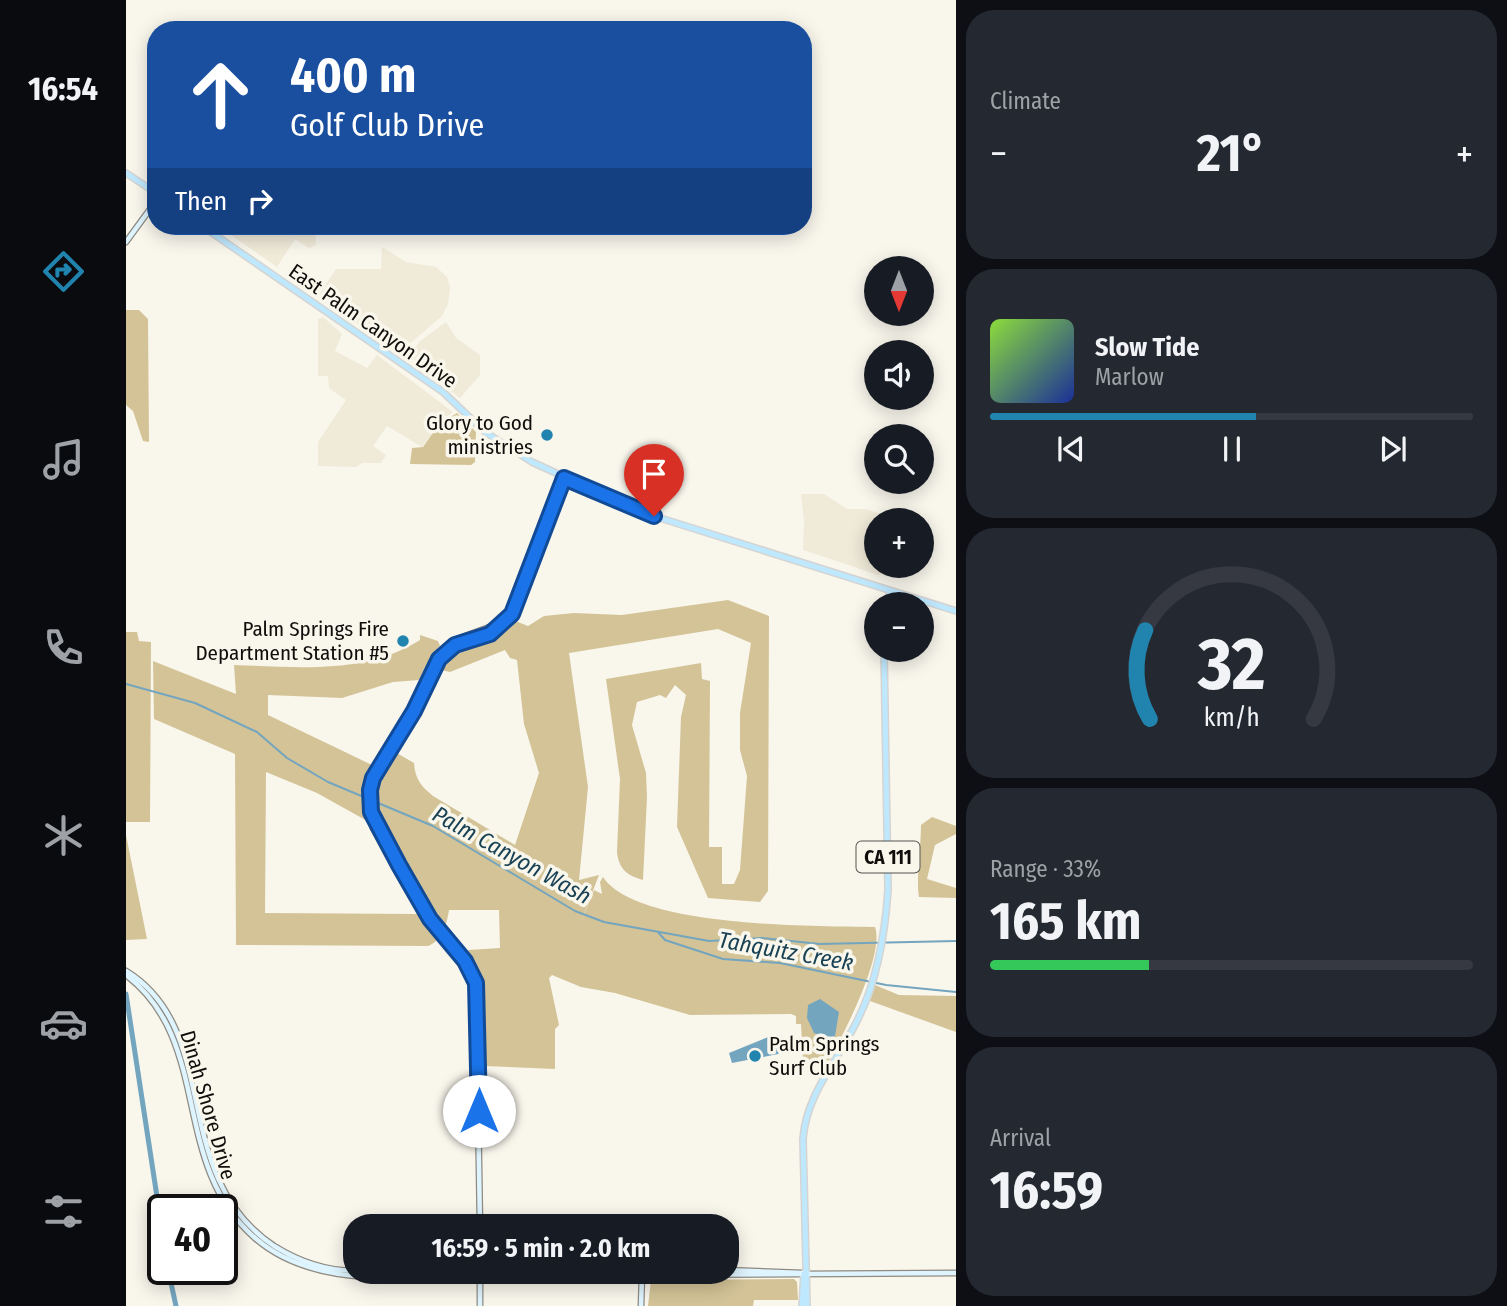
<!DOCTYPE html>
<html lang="en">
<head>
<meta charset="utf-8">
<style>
	:root { --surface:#171b24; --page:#242831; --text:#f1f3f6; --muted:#9ea1a6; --line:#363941; --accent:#2084ae }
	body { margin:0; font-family:"Fira Sans Condensed",sans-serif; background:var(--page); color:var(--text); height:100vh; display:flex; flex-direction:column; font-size:26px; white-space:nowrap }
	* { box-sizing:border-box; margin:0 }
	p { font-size:23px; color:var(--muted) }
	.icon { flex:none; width:38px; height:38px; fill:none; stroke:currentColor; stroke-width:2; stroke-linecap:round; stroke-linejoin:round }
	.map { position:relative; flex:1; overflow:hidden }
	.sheet { display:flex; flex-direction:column; gap:10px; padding:10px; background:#0d0f14; width:551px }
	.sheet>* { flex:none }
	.banner { position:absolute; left:21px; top:21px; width:665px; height:214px; border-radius:28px; box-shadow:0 4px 18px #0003; background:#1a4fa0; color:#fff; overflow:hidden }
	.needle { width:46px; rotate:180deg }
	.fabs { position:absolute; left:738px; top:256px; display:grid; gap:14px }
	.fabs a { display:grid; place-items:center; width:70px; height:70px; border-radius:50%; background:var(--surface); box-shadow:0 4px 18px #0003; font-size:35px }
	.speed { position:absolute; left:21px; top:1194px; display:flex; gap:14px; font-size:35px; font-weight:700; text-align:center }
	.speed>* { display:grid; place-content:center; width:91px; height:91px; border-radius:50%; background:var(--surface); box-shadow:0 4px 18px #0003; line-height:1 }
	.speed .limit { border:4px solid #111; border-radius:10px; background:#fff; color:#111 }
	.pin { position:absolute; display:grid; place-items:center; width:60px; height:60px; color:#fff; margin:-72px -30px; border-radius:50% 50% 50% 0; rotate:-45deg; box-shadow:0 0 7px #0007 }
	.pin .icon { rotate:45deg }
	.me { position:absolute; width:77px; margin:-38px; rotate:0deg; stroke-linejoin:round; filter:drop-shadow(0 0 5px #0008) }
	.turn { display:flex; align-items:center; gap:24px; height:147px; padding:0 28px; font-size:32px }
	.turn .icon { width:91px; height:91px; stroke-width:2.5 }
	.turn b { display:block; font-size:49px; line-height:60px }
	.then { display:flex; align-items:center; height:66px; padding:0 28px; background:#0003; gap:14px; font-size:26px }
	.big { font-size:52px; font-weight:700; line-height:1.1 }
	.sheet .tile { flex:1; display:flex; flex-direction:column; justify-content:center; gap:10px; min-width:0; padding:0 24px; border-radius:28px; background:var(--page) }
	.sheet .dial { align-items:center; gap:0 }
	.dial svg { height:182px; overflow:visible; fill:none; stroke:var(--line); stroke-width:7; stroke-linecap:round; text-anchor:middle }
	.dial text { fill:var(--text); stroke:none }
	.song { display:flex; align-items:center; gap:21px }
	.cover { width:84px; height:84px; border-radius:10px; background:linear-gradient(135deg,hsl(90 70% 55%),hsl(230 70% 35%)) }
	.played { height:7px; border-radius:4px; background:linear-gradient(90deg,var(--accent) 55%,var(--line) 55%) }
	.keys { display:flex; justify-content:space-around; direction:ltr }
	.heat { display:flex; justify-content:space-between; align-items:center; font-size:38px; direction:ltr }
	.charge { height:10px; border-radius:5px; background:linear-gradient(90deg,#34c759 33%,var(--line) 0) }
	.trip { position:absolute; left:217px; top:1214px; width:396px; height:70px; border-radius:28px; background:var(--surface); box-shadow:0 4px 18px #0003; font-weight:700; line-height:70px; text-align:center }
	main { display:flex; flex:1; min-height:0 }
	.tabs { display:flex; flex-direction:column; width:126px; justify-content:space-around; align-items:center; background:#090b0e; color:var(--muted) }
	.tabs .icon { width:49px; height:49px }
	.tabs .selected { color:var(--accent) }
	.tabs b { font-size:32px; color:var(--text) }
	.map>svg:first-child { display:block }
	.built { fill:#f0ead9 }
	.green { fill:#d3c397 }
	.water { fill:#74a5bf }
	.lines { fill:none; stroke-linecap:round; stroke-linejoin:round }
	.stream { stroke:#74a5bf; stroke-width:2 }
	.river { stroke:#74a5bf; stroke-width:5 }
	.secondary-casing { stroke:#8f8b82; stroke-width:7 }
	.primary-casing { stroke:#d4d4d3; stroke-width:8 }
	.secondary { stroke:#def4fe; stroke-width:4.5 }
	.primary { stroke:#bee8fe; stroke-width:5 }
	.route-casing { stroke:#114b97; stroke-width:18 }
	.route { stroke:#1a73e8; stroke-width:12 }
	.poi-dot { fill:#2084ae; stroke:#f9f6ec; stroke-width:2.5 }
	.labels { text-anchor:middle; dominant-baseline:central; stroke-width:7; stroke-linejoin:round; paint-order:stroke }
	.shield { fill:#f9f6ec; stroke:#55544e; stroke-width:2 }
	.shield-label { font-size:19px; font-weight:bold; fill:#0f0e0b }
	.street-label { font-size:21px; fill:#0f0e0b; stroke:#f9f6ec }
	.poi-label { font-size:21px; fill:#0f0e0b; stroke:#f9f6ec; text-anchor:end }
	.water-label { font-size:23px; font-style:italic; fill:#194255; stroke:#f9f6ec }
</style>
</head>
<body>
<main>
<nav class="tabs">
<b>16:54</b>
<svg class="icon selected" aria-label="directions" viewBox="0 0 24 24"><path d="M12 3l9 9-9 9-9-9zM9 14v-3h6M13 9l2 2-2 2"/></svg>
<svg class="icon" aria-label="music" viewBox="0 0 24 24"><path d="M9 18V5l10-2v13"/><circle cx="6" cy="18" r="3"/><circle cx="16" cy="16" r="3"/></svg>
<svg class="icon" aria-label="phone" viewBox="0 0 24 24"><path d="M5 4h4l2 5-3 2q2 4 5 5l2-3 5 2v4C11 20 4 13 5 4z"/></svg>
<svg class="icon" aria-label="climate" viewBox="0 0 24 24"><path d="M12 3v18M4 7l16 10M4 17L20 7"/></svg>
<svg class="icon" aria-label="car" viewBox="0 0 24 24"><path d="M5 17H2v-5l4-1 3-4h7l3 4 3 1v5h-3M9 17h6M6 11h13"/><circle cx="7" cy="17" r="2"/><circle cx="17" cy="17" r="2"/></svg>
<svg class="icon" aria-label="filters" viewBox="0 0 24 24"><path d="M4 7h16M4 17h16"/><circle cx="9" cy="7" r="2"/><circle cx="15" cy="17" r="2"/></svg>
</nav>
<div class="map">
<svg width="830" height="1306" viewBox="0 0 830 1306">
	<rect width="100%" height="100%" fill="#f9f6ec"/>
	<g class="built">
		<path d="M92,226h97l1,19 -7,3 -14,-9 -18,28z"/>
		<path d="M256,247l24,15 30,5 11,10 3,10 -2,17 -6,12 -42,36 -79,-53 -1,-6 16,-24h45z"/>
		<path d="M197,317l19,17 -7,17 32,17 10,-13 76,57 -14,11 -17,24 -35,-21 -14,20 13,9 -5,8h-19l-6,4 -38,-1v-24l28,-42 -17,-12 -1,-12h-10v-57z"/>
		<path d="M320,322l10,16 24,17v20l-20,23 -42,-32 -7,-11 8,-13z"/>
		<path d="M675,494h23l23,15h18l36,11h-24v45h15l-2,9 -12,1 -75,-25 1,-29z"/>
	</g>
	<g class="green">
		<path d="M0,310h13l9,9 1,123 -6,-1 -10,-30 -7,-6z"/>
		<path d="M331,413l19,19 -1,30 -4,3 -61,-1 2,-16 11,-1 16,-23z"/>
		<path d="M602,600l41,16 -1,275 -8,11 -52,-4 -31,-71 4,-110 5,-22 -11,-10 -9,13 -6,-3 -23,7 -5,23 14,48 1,24 -4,83c-17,-5 -24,-11 -26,-28l3,-73 -14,-100 95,-16 1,16 8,2 -1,166h13v37h12l6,-14 7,-94 -7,-26v-37l11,-70 -33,-14 -149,24 19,134 -9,93 20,-5 -19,49 14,-34 8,4 -2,-12 3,-5c33,51 214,49 272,50 10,27 -32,109 -47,135l-25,-3 -2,-35h-5v-8l-5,-2 -101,1 -75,-22 -34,-6 -29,-12 -3,3 10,47 -4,4v40l-71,-3v-79l-16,-37 32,-2 -1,-38h-50c-2,14 -7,31 -21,36l-192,-1 -1,-191 -81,-35 -1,-58 83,33 -2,-29c63,2 131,10 186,-25v-5l18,6 2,5 -8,8 -13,26 -26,2 -51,16 -74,-3v20l104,50 -9,26 6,31 -52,-29 -51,-21 -1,141 152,1 10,-6 -50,-91 1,-32 17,-33 19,11c1,16 7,23 19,33l82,49 24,-72 -15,-49 -7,-64 -7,-2 -5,-8 -55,22 -14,-3c17,-27 53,-28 77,-49l15,6 16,-10 30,-3 48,2z"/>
		<path d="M0,632h11l2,9 12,1 -1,180h-24z"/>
		<path d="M806,817l24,9v8l-21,11 -8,34 29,9v10l-37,-1c-3,-19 2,-51 2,-72z"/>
		<path d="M0,835l21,104 -21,1z"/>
		<path d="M749,985l24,10 57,1v36l-86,-31z"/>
		<path d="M668,1279l3,3 1,18h-44l-1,6h-105l3,-26z"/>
	</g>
	<g class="water">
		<path d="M694,999l19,13 -4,24 -6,2 -15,-5 -7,-15 1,-13z"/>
		<path d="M647,1035l11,3 2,9 -8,7 -46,9 -3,-10z"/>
	</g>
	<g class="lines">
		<g class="stream">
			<path d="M0,684l69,19 62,29 30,26 41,24 105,44 142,85 29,11 105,19 53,-3 58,6 136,-3"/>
			<path d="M532,932l7,8 58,19 57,4 106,22 70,7"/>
		</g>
		<g class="river">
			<path d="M0,994l37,242"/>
			<path d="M42,1269l8,37"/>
		</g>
		<defs>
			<g id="secondary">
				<path d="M0,242l30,-41"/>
				<path d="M247,778l41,-67 25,-52 16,-14 35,-11 22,-20 52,-135"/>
				<path d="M245,812l49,90 45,59 11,22 4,244"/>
				<path d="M320,940l-23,-23 -50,-89 -4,-25 3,-29 43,-74 19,-43 23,-18 38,-14 16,-17 41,-111 12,-19"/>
				<path d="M0,971c98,60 41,204 148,275 24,15 53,25 81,25"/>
				<path d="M0,975c88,67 43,189 129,263 32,28 73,37 114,39l587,-4"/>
				<path d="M600,1270l77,3"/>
				<path d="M354,1272v34"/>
				<path d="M515,1306l1,-31"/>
			</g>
			<g id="primary">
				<path d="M0,173l30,20"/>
				<path d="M76,226l241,166 42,40 47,30 109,50 315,99"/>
				<path d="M761,604l3,-12"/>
				<path d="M676,1306l2,-32"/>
				<path d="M681,1306l-4,-167c3,-45 36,-80 55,-120 20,-40 27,-85 30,-129l-4,-241"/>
			</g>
		</defs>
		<use href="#secondary" class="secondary-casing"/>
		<use href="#primary" class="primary-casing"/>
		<use href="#secondary" class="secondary"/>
		<use href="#primary" class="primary"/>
	</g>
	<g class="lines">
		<defs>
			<path id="route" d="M353,1111l-3,-128 -11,-22 -35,-42 -31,-54 -28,-53 -1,-22 3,-12 41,-67 25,-52 16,-14 35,-11 22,-20 52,-136 90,38"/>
		</defs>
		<use href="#route" class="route-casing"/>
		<use href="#route" class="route"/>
	</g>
	<g class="poi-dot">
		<circle cx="421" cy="435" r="7"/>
		<circle cx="277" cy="641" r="7"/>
		<circle cx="629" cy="1056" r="7"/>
	</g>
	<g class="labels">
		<rect class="shield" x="730.5" y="841.5" width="63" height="31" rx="5"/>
		<g class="shield-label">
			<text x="762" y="857">CA 111</text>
		</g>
		<g class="street-label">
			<text transform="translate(247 326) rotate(35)">East Palm Canyon Drive</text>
			<text transform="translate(82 1105) rotate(74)">Dinah Shore Drive</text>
		</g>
		<g class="poi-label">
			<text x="407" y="423">Glory to God<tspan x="407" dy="24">ministries</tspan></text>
			<text x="263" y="629">Palm Springs Fire<tspan x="263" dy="24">Department Station #5</tspan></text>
			<text x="643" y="1044" text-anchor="start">Palm Springs<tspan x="643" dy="24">Surf Club</tspan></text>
		</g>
		<g class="water-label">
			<text transform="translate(386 855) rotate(29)">Palm Canyon Wash</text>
			<text transform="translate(660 951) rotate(10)">Tahquitz Creek</text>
		</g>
	</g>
</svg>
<div class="fabs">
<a><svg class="needle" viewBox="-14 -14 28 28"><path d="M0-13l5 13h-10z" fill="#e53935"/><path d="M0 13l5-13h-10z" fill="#9ea1a6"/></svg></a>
<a><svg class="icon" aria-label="sound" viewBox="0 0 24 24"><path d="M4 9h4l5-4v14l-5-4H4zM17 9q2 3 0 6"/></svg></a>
<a><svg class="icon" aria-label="search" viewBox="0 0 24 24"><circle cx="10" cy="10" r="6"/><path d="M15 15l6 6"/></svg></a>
<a>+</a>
<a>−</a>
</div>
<div class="speed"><div class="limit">40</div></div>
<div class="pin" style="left:528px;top:516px;background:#d93025"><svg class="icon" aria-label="arrive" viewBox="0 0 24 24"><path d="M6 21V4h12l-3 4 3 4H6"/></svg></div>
<svg class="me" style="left:353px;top:1111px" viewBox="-20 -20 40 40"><circle r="19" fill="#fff"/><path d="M0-13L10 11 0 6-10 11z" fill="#1a73e8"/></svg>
<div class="trip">16:59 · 5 min · 2.0 km</div>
<div class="banner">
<div class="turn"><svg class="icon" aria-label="ahead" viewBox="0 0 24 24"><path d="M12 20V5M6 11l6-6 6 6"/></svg><div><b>400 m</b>Golf Club Drive</div></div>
<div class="then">Then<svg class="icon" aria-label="right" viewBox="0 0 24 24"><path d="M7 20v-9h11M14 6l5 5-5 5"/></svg></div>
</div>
</div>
<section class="sheet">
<div class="tile"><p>Climate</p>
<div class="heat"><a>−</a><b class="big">21°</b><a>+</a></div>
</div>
<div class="tile">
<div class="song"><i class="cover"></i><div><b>Slow Tide</b><p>Marlow</p></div></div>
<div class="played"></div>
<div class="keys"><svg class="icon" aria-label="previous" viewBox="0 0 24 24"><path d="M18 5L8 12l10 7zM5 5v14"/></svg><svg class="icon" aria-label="pause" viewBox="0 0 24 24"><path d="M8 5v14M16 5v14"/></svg><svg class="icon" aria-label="next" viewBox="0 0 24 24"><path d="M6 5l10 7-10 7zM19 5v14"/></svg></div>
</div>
<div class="tile dial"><svg viewBox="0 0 100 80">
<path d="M14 69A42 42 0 1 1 86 69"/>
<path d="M14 69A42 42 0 0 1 12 30" stroke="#2084ae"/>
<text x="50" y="56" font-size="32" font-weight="700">32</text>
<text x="50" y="72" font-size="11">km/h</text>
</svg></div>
<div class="tile"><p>Range · 33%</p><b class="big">165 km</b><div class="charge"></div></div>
<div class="tile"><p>Arrival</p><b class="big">16:59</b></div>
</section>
</main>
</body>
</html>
